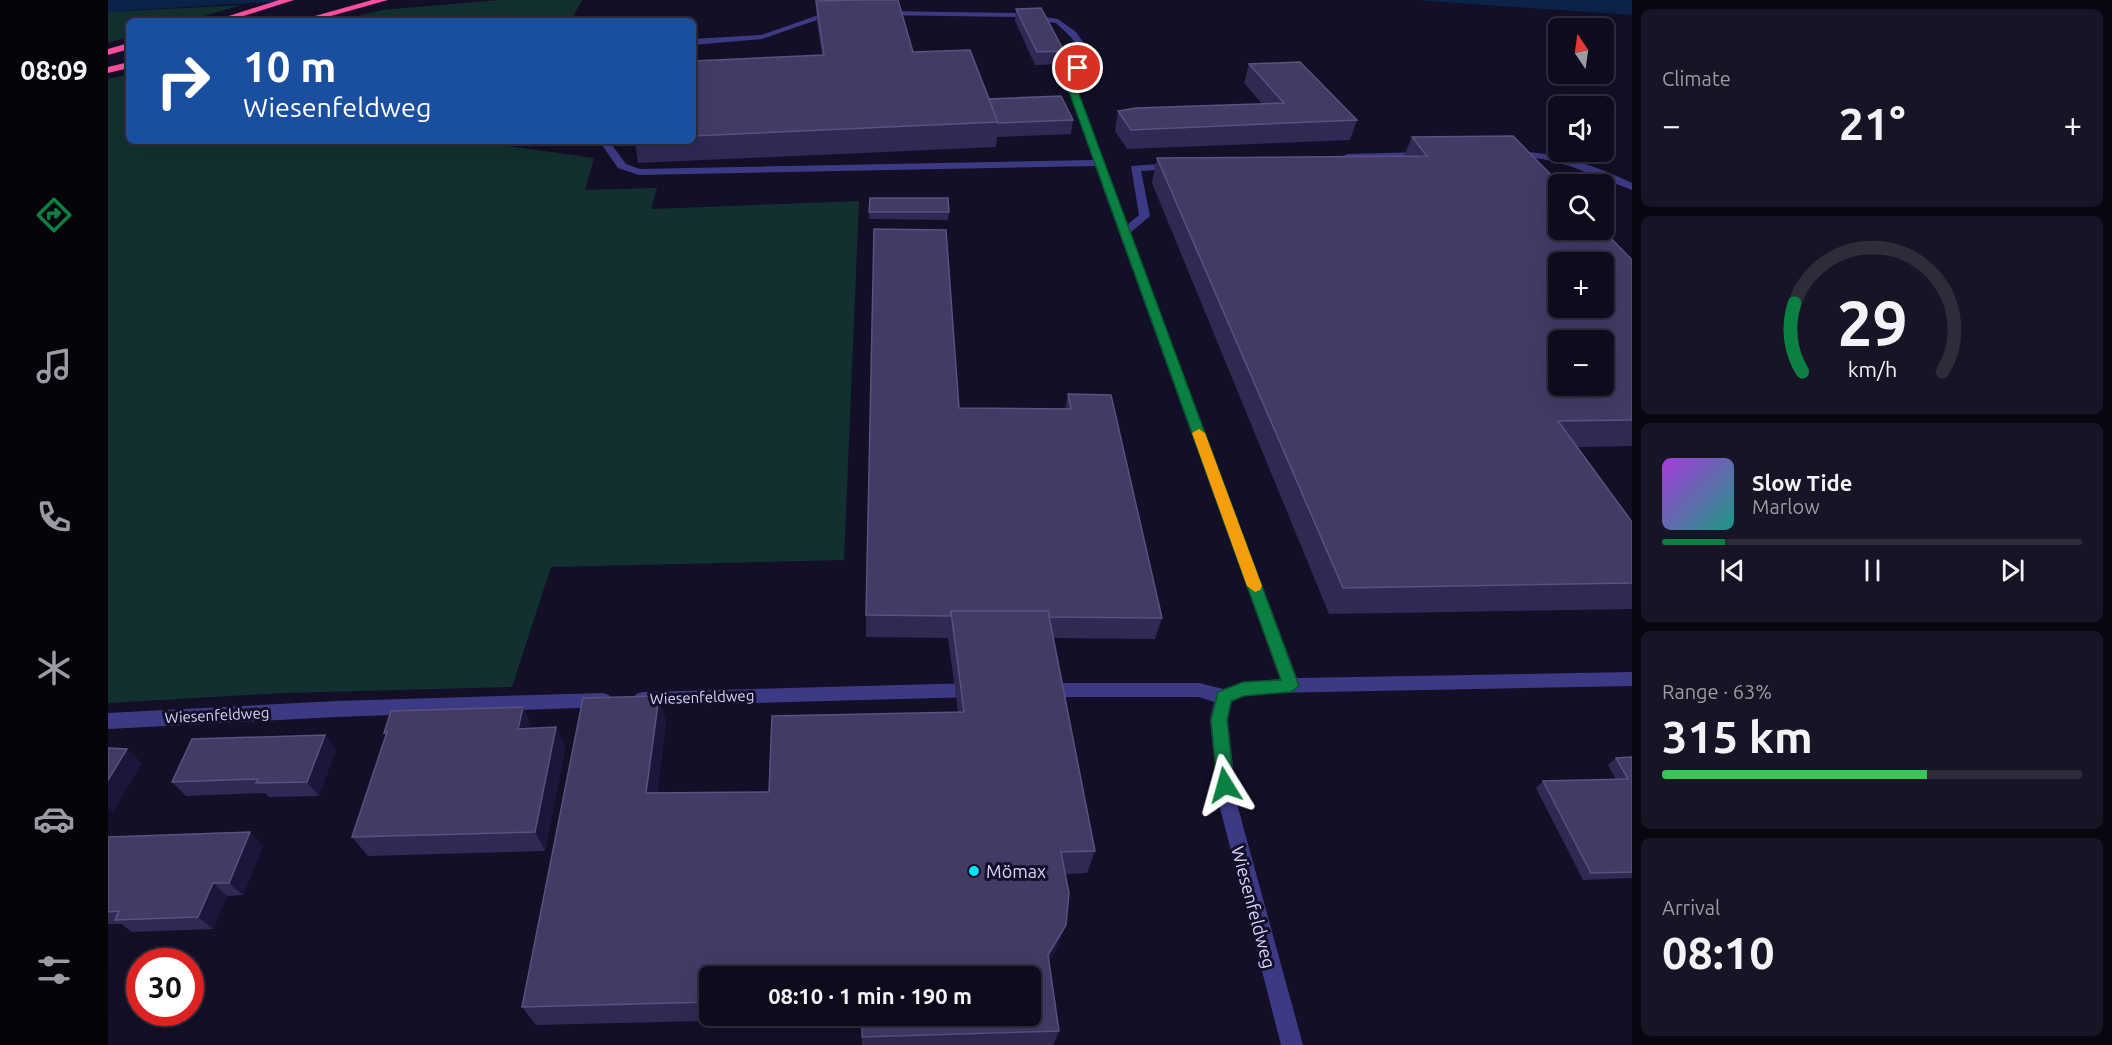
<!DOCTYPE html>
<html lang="en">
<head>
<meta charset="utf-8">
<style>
	:root { --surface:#0e0b1c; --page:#171425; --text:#f1f3f6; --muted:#9b9ba3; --line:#2e2b3b; --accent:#0b8043 }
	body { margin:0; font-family:Ubuntu,sans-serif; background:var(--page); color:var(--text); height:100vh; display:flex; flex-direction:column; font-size:22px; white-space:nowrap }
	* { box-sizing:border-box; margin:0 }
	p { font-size:20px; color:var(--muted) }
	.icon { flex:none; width:33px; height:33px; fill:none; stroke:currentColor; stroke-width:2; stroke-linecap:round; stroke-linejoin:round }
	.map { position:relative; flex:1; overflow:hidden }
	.drawer { display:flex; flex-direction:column; gap:9px; padding:9px; background:#08060f; width:480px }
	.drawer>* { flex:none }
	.hud { position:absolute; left:18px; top:18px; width:570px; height:126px; border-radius:9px; box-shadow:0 6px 24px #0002,0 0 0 2px var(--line); background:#1a4fa0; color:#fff; overflow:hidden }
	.needle { width:39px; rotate:347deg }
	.controls { position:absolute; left:1440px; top:18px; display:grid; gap:12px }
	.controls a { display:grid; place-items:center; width:66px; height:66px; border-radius:9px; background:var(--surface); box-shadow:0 6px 24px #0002,0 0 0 2px var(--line); font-size:30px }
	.speed { position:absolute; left:18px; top:948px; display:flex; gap:12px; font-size:30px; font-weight:700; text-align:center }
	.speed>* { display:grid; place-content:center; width:78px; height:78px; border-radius:50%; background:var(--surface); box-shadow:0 6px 24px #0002,0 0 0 2px var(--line); line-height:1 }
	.speed .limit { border:9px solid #d22; background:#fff; color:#111 }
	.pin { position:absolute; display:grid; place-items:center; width:51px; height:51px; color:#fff; margin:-26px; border:3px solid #fff; border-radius:50%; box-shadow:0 2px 6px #0007 }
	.me { position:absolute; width:66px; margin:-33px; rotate:352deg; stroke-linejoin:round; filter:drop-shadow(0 0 4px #0008) }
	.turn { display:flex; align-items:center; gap:21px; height:126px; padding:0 18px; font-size:27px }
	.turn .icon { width:78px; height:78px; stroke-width:2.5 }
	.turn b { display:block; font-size:42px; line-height:51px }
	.big { font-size:45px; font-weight:700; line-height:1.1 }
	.drawer .widget { flex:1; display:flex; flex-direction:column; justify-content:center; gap:9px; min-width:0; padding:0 21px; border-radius:9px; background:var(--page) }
	.drawer .dial { align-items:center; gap:0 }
	.dial svg { height:156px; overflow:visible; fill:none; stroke:var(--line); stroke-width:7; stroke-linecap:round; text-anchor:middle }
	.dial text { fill:var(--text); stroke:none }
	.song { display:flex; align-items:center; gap:18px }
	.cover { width:72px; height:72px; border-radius:9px; background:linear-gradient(135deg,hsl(280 70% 55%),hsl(170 70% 35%)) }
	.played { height:6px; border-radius:3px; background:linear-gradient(90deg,var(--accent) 15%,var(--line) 15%) }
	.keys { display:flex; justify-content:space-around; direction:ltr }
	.heat { display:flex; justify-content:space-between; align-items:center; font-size:33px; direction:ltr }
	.charge { height:9px; border-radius:4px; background:linear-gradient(90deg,#34c759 63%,var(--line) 0) }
	.trip { position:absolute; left:591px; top:966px; width:342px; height:60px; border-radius:9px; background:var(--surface); box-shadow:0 6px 24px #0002,0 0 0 2px var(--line); font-weight:700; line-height:60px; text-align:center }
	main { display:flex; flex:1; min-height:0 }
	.menu { display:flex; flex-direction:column; width:108px; justify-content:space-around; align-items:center; background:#06040b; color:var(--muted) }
	.menu .icon { width:42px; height:42px }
	.menu .on { color:var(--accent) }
	.menu b { font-size:27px; color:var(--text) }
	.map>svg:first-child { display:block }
	.green { fill:#12302f }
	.water { fill:#0c2248 }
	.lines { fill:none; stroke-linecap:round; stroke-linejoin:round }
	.minor { fill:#3d3a85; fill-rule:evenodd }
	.highway { fill:#ff4fa3; fill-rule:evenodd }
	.wall { fill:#312854; fill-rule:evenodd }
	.shaded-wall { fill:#1d163a }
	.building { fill:#433a66; stroke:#5a527e; stroke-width:1.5; fill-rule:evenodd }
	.route { fill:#0b8043; stroke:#07532c; stroke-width:1.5 }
	.slow { fill:#f59e0b }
	.poi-dot { fill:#00e5ff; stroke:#130f26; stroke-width:2 }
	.labels { text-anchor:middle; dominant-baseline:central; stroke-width:6; stroke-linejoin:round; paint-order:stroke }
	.street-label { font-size:15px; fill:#d9d4ff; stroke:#130f26 }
	.near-poi-label { font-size:18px; fill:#d9d4ff; stroke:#130f26; text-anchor:start }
	.near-street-label { font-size:18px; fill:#d9d4ff; stroke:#130f26 }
</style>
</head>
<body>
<main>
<nav class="menu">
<b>08:09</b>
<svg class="icon on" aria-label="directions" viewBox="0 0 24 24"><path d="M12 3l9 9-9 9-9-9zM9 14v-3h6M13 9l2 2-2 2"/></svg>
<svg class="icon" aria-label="music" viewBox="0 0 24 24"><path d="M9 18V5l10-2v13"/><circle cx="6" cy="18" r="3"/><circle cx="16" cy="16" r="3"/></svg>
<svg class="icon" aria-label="phone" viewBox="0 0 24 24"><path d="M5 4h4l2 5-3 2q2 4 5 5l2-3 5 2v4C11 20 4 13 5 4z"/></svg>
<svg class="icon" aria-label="climate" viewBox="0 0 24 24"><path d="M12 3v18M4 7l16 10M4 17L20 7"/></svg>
<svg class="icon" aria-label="car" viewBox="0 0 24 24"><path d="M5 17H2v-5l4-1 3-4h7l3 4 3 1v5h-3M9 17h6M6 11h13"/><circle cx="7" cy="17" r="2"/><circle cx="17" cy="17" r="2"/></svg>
<svg class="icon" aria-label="filters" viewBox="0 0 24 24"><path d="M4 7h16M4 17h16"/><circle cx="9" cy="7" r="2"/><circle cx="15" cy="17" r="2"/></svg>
</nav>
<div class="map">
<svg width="1524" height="1045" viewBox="0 0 1524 1045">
	<rect width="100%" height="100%" fill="#130f26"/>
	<g class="green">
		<path d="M392,0h82l-11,21h-233l44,-11z"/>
		<path d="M134,5l-55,16h-58v16l-21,6v-31z"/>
		<path d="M21,74v67h381l-2,5 86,12 -9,32 72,-2 -6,21 208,-8 -15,359 -293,7 -39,120 -228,6 -176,10v-624z"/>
	</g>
	<g class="water">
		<path d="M0,0h192l-192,12z"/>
		<path d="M1307,0h217v15z"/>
	</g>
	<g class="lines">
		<g class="minor">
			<path d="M725,10l7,2 -78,27 -69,6v-6l68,-4z"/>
			<path d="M773,11l136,2 41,6 18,13 12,17 -13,37 52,139 12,-10 -8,-49 42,-3 5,3 -5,3 -32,2 9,45 -20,17 167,445 335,-6v14l-361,7 -27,3 -12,6 -4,18 9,84 66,241h-22l-62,-241 -9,-84 4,-18 -15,-5h-156l-6,-2 -3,-5 3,-5 6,-2h156l24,6 20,-7 37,-3 -185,-513 -456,9 -21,-7 -19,-27h10l17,23 14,5 453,-9 -26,-74 13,-37 -10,-13 -14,-13 -39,-6 -139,-2 -1,-2z"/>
			<path d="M1404,151c43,1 82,14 120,32v7l-62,-24 -27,-7 -35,-3v-4z"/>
			<path d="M1317,152l5,3 -1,2 -82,3 -5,-3 5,-3z"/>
			<path d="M866,683l6,2 3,5 -3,5 -6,2 -332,9 -6,-2 -3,-5 3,-5 6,-2z"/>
			<path d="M495,693l6,2 3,5 -3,5 -6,2 -266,10 -229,12v-16l229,-12z"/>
		</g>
		<g class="highway">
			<path d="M171,0h15l-66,21h-15z"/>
			<path d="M264,0h16l-75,21h-16z"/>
			<path d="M21,43v6l-21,6v-6z"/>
			<path d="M21,62v6l-21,5v-6z"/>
		</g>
	</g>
	<g class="wall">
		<path d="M708,1l97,51 76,47 84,21 -2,14 -74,3 -1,10 -358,16 -3,-22h58v-80l129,-6 -5,-32z"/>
		<path d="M908,9l48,42 -2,13 -27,1 -20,-44z"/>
		<path d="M1141,64l108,56 -7,20 -223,9 -12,-18 3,-20 144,-7 -18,-21z"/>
		<path d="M1304,137l220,123v186l-54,1 54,75v87l-303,5 -177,-431 5,-25 247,-2z"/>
		<path d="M762,198l79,14 -1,8 -79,-1z"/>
		<path d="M960,394l94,224 -7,21 -102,-1 42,213 -8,22 -22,1 -7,72 -9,16 10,69 -6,14h-191v-28l-326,8 -14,-18 144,-286 -9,72 112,-1 189,-80 -10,-74 -82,-1v-22l93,-207 106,1zM602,976l320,40h-320z"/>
		<path d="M415,707l9,21 24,-1 9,21 -20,103 -177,5 -16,-19 34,-101 -2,-3z"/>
		<path d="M217,735l11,14 -17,47 -50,1 -4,-4 -79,3 -14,-14z"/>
		<path d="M1524,757v121l-49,2 -47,-92 7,-7 73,-1 -8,-15 8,-7z"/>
		<path d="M142,832l13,14 -20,49 -16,1 -14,33 -81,3 -11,-8h-13v-87z"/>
	</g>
	<g class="shaded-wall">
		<path d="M551,696l7,25 -12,96 -8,-24z"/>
		<path d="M415,707l9,20 -5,22 -9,-20z"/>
		<path d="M448,727l9,21 -20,103 -10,-19z"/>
		<path d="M217,735l11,14 -17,47 -12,-14z"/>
		<path d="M19,749l15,14 -29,49 -5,-4v-28z"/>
		<path d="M142,832l13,14 -20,49 -14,-12z"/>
		<path d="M105,883l14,13 -14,33 -15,-12z"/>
		<path d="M958,925l-8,21 -17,29 7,-20z"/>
	</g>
	<g class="building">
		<path d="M749,0h41l15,52 57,-2 28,72 -305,14v-75l131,-6 -8,-54z"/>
		<path d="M933,8l23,43 -27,1 -21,-43z"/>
		<path d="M1192,62l57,58 -226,10 -13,-19 18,-3 148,-5 -35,-39z"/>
		<path d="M953,96l12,24 -75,3 -9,-24z"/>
		<path d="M1405,136l47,48h-2v46h45l29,30v160l-74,1 74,101v61l-289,5 -186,-430 270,-2 -15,-19zM1450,262h46v46h-46zM1450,340h46v46h-46z"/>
		<path d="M762,198h78l1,14h-80z"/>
		<path d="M766,229l72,1 13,178 112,1 -3,-15 43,1 51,223 -113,-1 -1,-6h-97l-1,5 -84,-1z"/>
		<path d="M843,611h97l47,240 -34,1 8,41 -3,32 -18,30 11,76 -197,6v-21h168v-40h-320v26l-188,5 61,-309 76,-2 -13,97 123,-1 3,-76 192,-4z"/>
		<path d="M415,707l-5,22 38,-2 -21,105 -183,5 35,-105 -3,1 7,-22z"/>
		<path d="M217,735l-18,47 -51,1 2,-4 -86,3 20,-43z"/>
		<path d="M0,748l19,1 -19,31z"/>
		<path d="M1524,757v115l-41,1 -48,-92 85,-2 -12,-21z"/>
		<path d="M142,832l-21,51h-16l-15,34 -83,3 4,-9 -11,1v-75z"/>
	</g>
	<path class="route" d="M970,65l4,3 -6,18 223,600 -8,6 -47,4 -13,5 -4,19 7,65 -3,6 -6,2 -6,-2 -2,-6 -6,-65 7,-28 25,-10 38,-2 -214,-594 7,-18z"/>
	<path class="slow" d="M1091,429l6,4 57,153 -2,4 -5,2 -8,-6 -55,-153z"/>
	<circle class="poi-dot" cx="866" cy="871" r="6"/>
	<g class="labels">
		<g class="street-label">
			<text transform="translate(594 697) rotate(-2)">Wiesenfeldweg</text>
			<text transform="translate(109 715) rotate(-3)">Wiesenfeldweg</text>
		</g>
		<g class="near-poi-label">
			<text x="878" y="871">Mömax</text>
		</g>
		<g class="near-street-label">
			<text transform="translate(1146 907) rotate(75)">Wiesenfeldweg</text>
		</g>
	</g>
</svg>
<div class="controls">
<a><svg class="needle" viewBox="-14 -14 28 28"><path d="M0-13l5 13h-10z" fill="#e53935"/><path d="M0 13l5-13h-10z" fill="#9b9ba3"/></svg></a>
<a><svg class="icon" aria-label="sound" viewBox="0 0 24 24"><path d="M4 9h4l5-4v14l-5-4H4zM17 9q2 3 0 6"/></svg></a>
<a><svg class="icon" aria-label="search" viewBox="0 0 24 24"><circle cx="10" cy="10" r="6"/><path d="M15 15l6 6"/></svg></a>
<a>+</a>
<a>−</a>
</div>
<div class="speed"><div class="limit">30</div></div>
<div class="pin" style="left:970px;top:68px;background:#d93025"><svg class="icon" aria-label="arrive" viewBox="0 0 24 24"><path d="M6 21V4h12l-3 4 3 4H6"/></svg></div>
<svg class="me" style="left:1117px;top:785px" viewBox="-20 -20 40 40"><path d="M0-17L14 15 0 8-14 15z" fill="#0b8043" stroke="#fff" stroke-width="4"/></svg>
<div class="trip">08:10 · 1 min · 190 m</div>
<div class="hud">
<div class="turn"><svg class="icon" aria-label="right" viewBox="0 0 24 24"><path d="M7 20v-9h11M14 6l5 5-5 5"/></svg><div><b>10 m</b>Wiesenfeldweg</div></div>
</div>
</div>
<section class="drawer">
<div class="widget"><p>Climate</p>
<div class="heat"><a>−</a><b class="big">21°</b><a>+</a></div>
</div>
<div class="widget dial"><svg viewBox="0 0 100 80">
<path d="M14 69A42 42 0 1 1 86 69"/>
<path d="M14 69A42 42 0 0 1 10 34" stroke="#0b8043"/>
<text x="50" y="56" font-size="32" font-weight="700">29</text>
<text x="50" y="72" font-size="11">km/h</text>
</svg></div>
<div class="widget">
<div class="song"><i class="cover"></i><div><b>Slow Tide</b><p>Marlow</p></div></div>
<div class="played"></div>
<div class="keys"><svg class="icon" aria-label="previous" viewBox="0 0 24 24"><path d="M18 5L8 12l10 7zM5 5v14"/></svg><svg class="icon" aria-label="pause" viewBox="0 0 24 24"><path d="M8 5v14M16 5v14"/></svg><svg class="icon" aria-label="next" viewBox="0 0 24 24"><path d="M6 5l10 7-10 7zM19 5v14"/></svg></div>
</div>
<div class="widget"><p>Range · 63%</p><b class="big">315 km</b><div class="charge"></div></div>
<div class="widget"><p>Arrival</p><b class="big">08:10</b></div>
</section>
</main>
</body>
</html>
